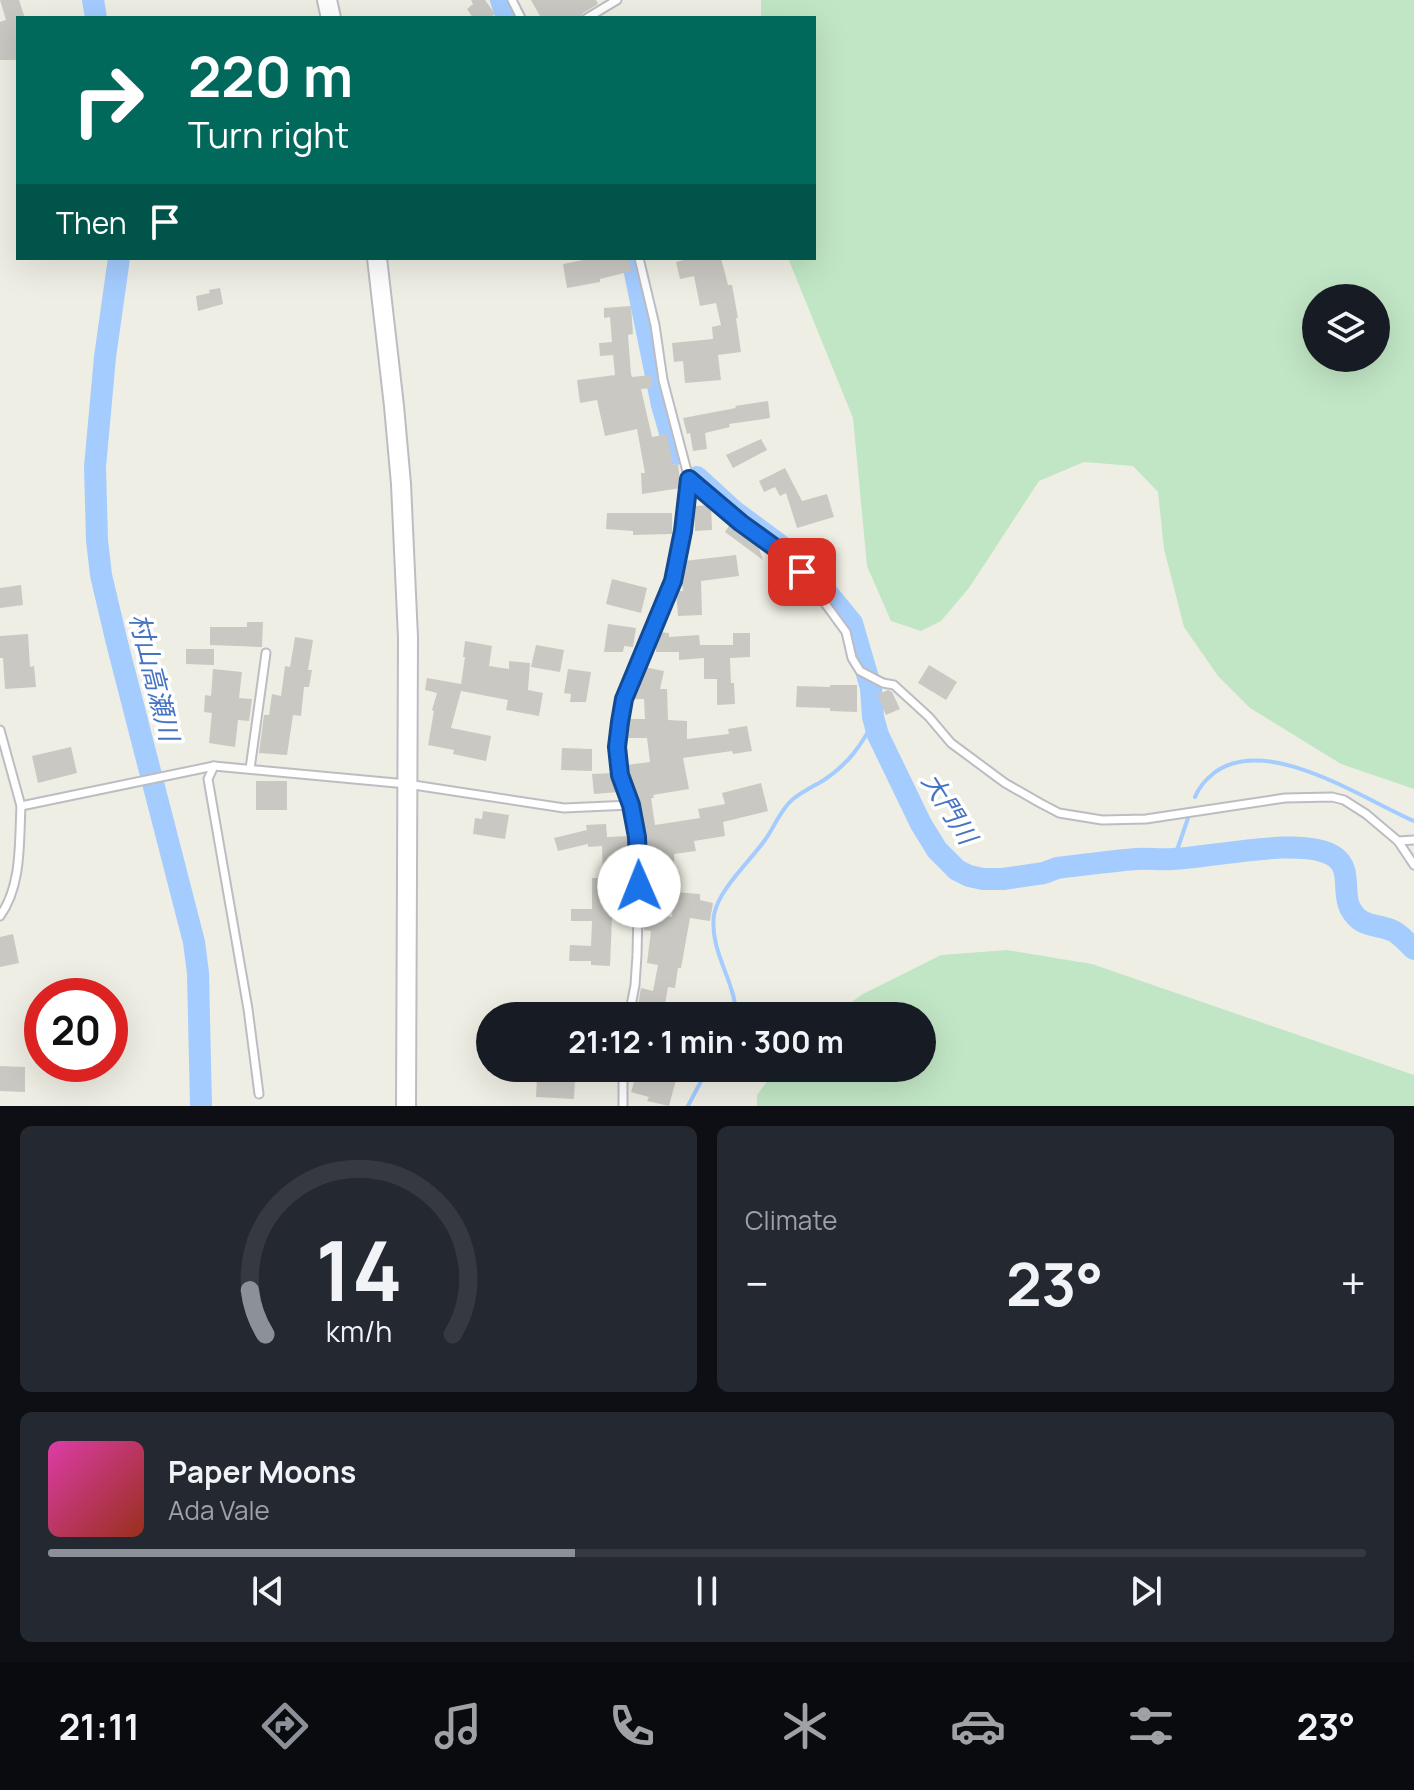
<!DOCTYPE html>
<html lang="en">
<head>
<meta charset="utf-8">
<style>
	:root { --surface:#171b24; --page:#242831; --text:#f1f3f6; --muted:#9ea1a6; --line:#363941; --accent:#8c9099 }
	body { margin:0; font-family:Manrope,"Noto Sans JP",sans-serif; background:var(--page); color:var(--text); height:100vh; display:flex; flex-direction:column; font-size:30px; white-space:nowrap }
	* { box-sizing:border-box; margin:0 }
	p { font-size:26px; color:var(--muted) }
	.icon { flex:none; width:44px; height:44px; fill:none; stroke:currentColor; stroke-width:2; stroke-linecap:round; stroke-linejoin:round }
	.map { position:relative; height:1106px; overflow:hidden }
	.side { display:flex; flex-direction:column; gap:20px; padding:20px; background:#0d0f14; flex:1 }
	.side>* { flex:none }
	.guide { position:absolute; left:16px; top:16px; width:800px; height:244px; border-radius:0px; box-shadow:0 8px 32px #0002; background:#00695c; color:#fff; overflow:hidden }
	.buttons { position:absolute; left:1302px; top:284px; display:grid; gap:16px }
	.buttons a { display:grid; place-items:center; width:88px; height:88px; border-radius:50%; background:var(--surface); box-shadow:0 8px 32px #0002; font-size:40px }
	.speed { position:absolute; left:24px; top:978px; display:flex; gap:16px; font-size:40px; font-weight:700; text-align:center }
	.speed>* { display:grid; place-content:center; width:104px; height:104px; border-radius:50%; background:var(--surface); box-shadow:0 8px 32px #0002; line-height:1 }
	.speed .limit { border:12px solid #d22; background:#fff; color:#111 }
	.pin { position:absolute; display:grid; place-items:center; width:68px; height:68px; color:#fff; margin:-34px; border-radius:16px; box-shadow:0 4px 12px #0006 }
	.me { position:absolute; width:88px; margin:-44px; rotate:359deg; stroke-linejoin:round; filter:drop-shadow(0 0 6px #0008) }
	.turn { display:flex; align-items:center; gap:28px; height:168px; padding:0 40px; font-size:36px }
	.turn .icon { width:104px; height:104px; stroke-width:2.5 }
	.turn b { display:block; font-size:56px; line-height:68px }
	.then { display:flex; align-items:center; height:76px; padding:0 40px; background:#0003; gap:16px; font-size:30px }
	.big { font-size:60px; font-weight:700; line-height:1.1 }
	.side .card { flex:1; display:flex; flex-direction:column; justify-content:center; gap:12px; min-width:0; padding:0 28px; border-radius:12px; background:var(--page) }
	.side .dial { align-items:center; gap:0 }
	.dial svg { height:208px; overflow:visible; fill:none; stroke:var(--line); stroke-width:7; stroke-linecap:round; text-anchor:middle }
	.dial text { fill:var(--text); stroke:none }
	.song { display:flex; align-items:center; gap:24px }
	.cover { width:96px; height:96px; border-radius:12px; background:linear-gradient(135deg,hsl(320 70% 55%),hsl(10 70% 35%)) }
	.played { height:8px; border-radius:4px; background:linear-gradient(90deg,var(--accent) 40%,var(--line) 40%) }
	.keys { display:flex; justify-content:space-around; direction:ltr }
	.heat { display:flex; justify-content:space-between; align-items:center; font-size:44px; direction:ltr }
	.side .tiles { flex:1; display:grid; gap:20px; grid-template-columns:1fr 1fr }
	.card:last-child { grid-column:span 2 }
	.trip { position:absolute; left:476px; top:1002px; width:460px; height:80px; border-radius:40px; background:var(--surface); box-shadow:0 8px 32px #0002; font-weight:700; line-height:80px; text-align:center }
	.dock { display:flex; height:128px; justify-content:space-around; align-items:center; background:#090b0e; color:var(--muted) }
	.dock .icon { width:56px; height:56px }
	.dock .selected { color:var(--accent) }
	.dock b { font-size:36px; color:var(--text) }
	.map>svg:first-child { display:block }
	.green { fill:#c1e6c5; fill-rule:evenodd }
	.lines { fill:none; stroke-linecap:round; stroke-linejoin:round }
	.stream { stroke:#a4ccff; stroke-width:4 }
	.river { stroke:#a4ccff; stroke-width:22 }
	.building { fill:#cac8c2 }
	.service-casing { stroke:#bcbdc3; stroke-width:11 }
	.tertiary-casing { stroke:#bcbdc3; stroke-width:22 }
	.service { stroke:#fff; stroke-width:7 }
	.tertiary { stroke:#fff; stroke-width:18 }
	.route-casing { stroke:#114b97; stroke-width:20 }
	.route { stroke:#1a73e8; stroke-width:14 }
	.labels { text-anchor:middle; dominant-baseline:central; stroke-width:7; stroke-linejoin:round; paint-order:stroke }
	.water-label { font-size:26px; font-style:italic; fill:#4674c3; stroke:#fff }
</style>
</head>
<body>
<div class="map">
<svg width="1414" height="1106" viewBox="0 0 1414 1106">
	<rect width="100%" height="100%" fill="#efeee4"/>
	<g class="green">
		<path d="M761,0h653v789l-73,-25 -91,-56 -32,-32 -34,-49 -20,-78 -6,-57 -25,-26 -49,-4 -45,19 -70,107 -28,33 -20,10 -30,-10 -24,-55 -14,-148 -65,-160h26v-240h-53zM1316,298h60v60h-60z"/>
		<path d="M1007,950l85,14 322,111v31h-657v-11l20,-27h145v-52h-90l31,-22 78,-39z"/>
	</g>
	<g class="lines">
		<g class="stream">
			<path d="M1195,797c4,-10 10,-17 19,-24 52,-40 149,26 200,48"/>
			<path d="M1174,859l14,-41"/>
			<path d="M736,1016c0,-35 -27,-64 -22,-101 4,-25 37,-55 51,-75 10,-14 15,-30 28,-41 9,-7 21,-13 31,-19 24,-16 38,-35 50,-60"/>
			<path d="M688,1106l20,-38"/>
		</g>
		<g class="river">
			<path d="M93,0l3,18"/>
			<path d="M501,0l6,18"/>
			<path d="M119,258l-14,99 -10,110 2,73 4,35 16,68 77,299 4,31 3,133"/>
			<path d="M632,258l30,147 14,49"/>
			<path d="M697,477l37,34 66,49 52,63 19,65 2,29 5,18 43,89 16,26 20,20 12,6 14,3h20l41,-6 13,-5c26,-3 53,-7 79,-9 12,-1 24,1 37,0 37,-1 132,-24 162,-2 17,12 7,35 15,51 11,20 23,15 41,22 9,3 16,13 23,19"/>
		</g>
	</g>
	<g class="building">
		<path d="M0,0h19l6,18h-7v42h-18v-38l6,-2z"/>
		<path d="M471,0h14l10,14 -6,4h-16l-6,-9 6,-5z"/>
		<path d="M531,0h65l2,4 -15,9 -2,5h-40z"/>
		<path d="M593,258h35l4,13 -32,8v3l-33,6 -4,-24z"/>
		<path d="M691,258h30l7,27h4l6,33h-2l5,34 -23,3 3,25 -36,3 -2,-22 -9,1 -2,-19 41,-4 -1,-12 9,-2 -5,-22 -16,3 -6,-30 -14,3 -4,-17z"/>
		<path d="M220,288l3,16 -25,7 -2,-15 14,-3 -1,-3z"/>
		<path d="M631,306l2,28 -5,1 3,39 1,3 19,-2 1,13 -11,1 11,48 15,-3 6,31 5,-1 3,24 -39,6 -1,-21h4l-8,-44 -32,7 -8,-36 -17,3 -3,-23 38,-5 -2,-20 -13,1 -1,-13 13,-1 -2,-25 -6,1v-10z"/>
		<path d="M768,401l2,17 -41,6 1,3 -25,6 2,16 -14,2 -3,-18 -3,1 -4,-16 53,-10 -1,-2z"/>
		<path d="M761,439l6,11 -34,18 -7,-13z"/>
		<path d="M785,468l17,33 25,-7 7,23 -37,11 -11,-35 -6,3 -5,-9 -11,5 -5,-11z"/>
		<path d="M710,505l1,1 1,24 -17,1 -1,-25z"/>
		<path d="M607,513h65v21l-39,1v-4l-27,-2z"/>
		<path d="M731,523l26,20 6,17 -38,-28z"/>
		<path d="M736,555l3,21 -38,5 1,34 -24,1 -2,-25h7l-2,-18 3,-12z"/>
		<path d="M612,579l35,9 -6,25 -35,-9z"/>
		<path d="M21,585l2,20 -23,3v-20z"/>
		<path d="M247,622h16l-1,25 -52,-2v-18h37z"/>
		<path d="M608,624l28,4 -3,19 -9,-1 -1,6h-19z"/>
		<path d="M659,632l10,1v4l30,-2 1,10h33v-12h17v24l-20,1 1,25h3l1,21 -18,1v-26h-13v-21l-25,2v-8h-23v-14z"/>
		<path d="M28,634l2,33 4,-1 2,21 -31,2 -2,-31h-3v-22z"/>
		<path d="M295,637l18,3 -5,30h4l-3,17h-5l-3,29 -8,-1 -6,40 -28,-2 5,-38h5l3,-21 9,2 4,-30 5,1z"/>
		<path d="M465,641l27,5 -3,20 20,3v-8l21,2 -2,27 15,3 -4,23 -33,-6 2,-10 -47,-9 -10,37 40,8 -5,25 -33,-7 1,-4 -26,-5 6,-34 -2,-1 5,-17 -12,-3 2,-12 34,6 4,-27h-2z"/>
		<path d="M536,645l28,5 -4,22 -29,-5z"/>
		<path d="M186,649h28v16l-28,-1z"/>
		<path d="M929,665l28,17 -11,18 -28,-17z"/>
		<path d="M644,667l20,4 -4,18h7l1,31 19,1v18l42,-5 -1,-5 19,-3 5,25 -19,3 -1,-3 -49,7 6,31 -36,6 1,3h-3l4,27 45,-7 -2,-9 27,-5 -3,-11 39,-10 7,28 -45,11 2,14 -31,5 2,10 -22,3 1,25 -29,1 -3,-44 -6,-32 -11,-30v-9l24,-3 -3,-24h-19l1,-19h16l-1,-20h-11v-4l4,-10h2z"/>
		<path d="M213,669l29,3 -3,26 13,1 -3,22 -11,-1 -3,27 -26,-4 3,-30 -8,-1 1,-17 6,1z"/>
		<path d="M568,669l23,3 -5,30h-16l1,-8 -7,-1z"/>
		<path d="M830,685h27v27l-27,-1v-3l-34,-1 1,-21 33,1z"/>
		<path d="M888,690l4,2 8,17 -14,6 -9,-20z"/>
		<path d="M71,747l6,26 -39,10 -6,-27z"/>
		<path d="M562,748l30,1v22l-31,-1z"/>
		<path d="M613,773l6,19 -25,2 -2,-20z"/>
		<rect x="256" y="781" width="31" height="29"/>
		<path d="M483,811l26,4 -4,24 -32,-5 2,-16 7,1z"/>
		<path d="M606,824l1,13 23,-1 2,18 -13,1 1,23h4v16h-11l-3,72 -19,-1v-4h-22l1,-16 21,1 1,-25h-21v-12h21v-31h11l-1,-32 -14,1v-3l-30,7 -4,-13 33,-8 -1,-5z"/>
		<path d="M674,892l26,2v6l13,3 -3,18 -20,-3 -9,50h-3l-3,20 -7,-1 -4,22 -15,-3 -1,10h-12l5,-28 12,3 5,-26 -11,-2 4,-32 -7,-1 1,-18 27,5z"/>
		<path d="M13,934l6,29 -19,4v-30z"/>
		<path d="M0,1066l25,1v25l-25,-1z"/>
		<path d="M638,1068h8l31,8 -8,30 -22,-5 2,-4 -18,-5z"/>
		<path d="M537,1077l38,2 -1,20 -38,-2z"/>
	</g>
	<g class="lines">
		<defs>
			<g id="service">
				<path d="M512,0l9,18"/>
				<path d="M587,18l30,-18"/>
				<path d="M689,479l52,44 40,29 21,20 44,60 6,26 8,13 23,12 11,2 35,32 22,26 54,40 35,20 19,10 43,7 44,-1 139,-21 47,-1 12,3 22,14 32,27 16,24"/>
				<path d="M0,730l21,76"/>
				<path d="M214,766l-6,13 40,230 11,85"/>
				<path d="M250,769l16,-116"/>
				<path d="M1398,841l16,-1"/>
				<path d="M0,916c22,-31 19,-73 21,-110l193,-40 193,18 157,24 67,-3"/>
				<path d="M629,1016l6,-31 2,-30 2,-86 -2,-32 -6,-32 -11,-30 -3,-28 7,-48 49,-118 10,-50 6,-52 -26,-99 -8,-55 -16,-67"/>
				<path d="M623,1106v-38"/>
			</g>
			<g id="tertiary">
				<path d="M327,0l4,18"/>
				<path d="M377,258l17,148 7,78 7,154 -2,468"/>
			</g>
		</defs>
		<use href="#service" class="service-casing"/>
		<use href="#tertiary" class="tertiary-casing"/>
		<use href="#service" class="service"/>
		<use href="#tertiary" class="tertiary"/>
	</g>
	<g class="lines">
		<defs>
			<path id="route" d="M639,886l-2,-49 -6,-32 -11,-30 -3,-28 3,-25 4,-23 49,-118 10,-50 6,-52 52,44 40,29 21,20"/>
		</defs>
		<use href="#route" class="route-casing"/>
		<use href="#route" class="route"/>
	</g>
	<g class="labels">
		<g class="water-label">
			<text transform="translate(155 677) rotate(76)">村山高瀬川</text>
			<text transform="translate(950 808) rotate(58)">大門川</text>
		</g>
	</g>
</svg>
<div class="buttons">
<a><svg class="icon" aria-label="layers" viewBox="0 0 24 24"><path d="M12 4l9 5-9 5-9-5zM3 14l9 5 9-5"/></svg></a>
</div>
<div class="speed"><div class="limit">20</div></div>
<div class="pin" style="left:802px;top:572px;background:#d93025"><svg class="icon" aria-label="arrive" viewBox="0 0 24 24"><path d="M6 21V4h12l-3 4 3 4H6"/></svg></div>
<svg class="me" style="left:639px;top:886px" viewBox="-20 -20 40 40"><circle r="19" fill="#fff"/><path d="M0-13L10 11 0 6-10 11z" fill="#1a73e8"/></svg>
<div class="trip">21:12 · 1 min · 300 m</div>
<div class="guide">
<div class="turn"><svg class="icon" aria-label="right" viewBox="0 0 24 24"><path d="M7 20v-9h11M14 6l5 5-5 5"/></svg><div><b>220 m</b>Turn right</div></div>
<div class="then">Then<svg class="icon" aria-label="arrive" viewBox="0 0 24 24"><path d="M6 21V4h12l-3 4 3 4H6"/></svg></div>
</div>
</div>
<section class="side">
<div class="tiles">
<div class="card dial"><svg viewBox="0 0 100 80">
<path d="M14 69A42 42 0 1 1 86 69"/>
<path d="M14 69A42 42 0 0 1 8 52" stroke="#8c9099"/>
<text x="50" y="56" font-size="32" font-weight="700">14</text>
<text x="50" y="72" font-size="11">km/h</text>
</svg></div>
<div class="card"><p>Climate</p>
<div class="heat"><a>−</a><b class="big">23°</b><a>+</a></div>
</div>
<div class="card">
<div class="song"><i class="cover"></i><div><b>Paper Moons</b><p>Ada Vale</p></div></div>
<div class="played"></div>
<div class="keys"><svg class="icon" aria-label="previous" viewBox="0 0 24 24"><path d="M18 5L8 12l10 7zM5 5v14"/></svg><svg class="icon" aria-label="pause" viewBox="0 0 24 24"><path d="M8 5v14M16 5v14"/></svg><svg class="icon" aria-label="next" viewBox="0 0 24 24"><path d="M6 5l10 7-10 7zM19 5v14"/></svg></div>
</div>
</div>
</section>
<nav class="dock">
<b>21:11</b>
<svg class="icon selected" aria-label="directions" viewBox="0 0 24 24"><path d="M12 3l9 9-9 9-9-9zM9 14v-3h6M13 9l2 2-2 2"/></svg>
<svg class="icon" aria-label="music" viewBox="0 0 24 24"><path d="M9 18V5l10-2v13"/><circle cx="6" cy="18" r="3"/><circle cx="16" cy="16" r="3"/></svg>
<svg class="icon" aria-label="phone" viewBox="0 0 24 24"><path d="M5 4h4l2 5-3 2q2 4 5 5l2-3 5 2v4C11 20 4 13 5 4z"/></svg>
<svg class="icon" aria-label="climate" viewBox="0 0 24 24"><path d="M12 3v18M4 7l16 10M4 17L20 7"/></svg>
<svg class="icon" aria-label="car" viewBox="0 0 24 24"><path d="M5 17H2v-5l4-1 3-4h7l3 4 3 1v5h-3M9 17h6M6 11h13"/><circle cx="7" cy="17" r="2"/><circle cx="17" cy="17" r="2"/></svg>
<svg class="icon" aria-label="filters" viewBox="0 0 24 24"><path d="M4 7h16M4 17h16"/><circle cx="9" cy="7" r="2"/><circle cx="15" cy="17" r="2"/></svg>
<b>23°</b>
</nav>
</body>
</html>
